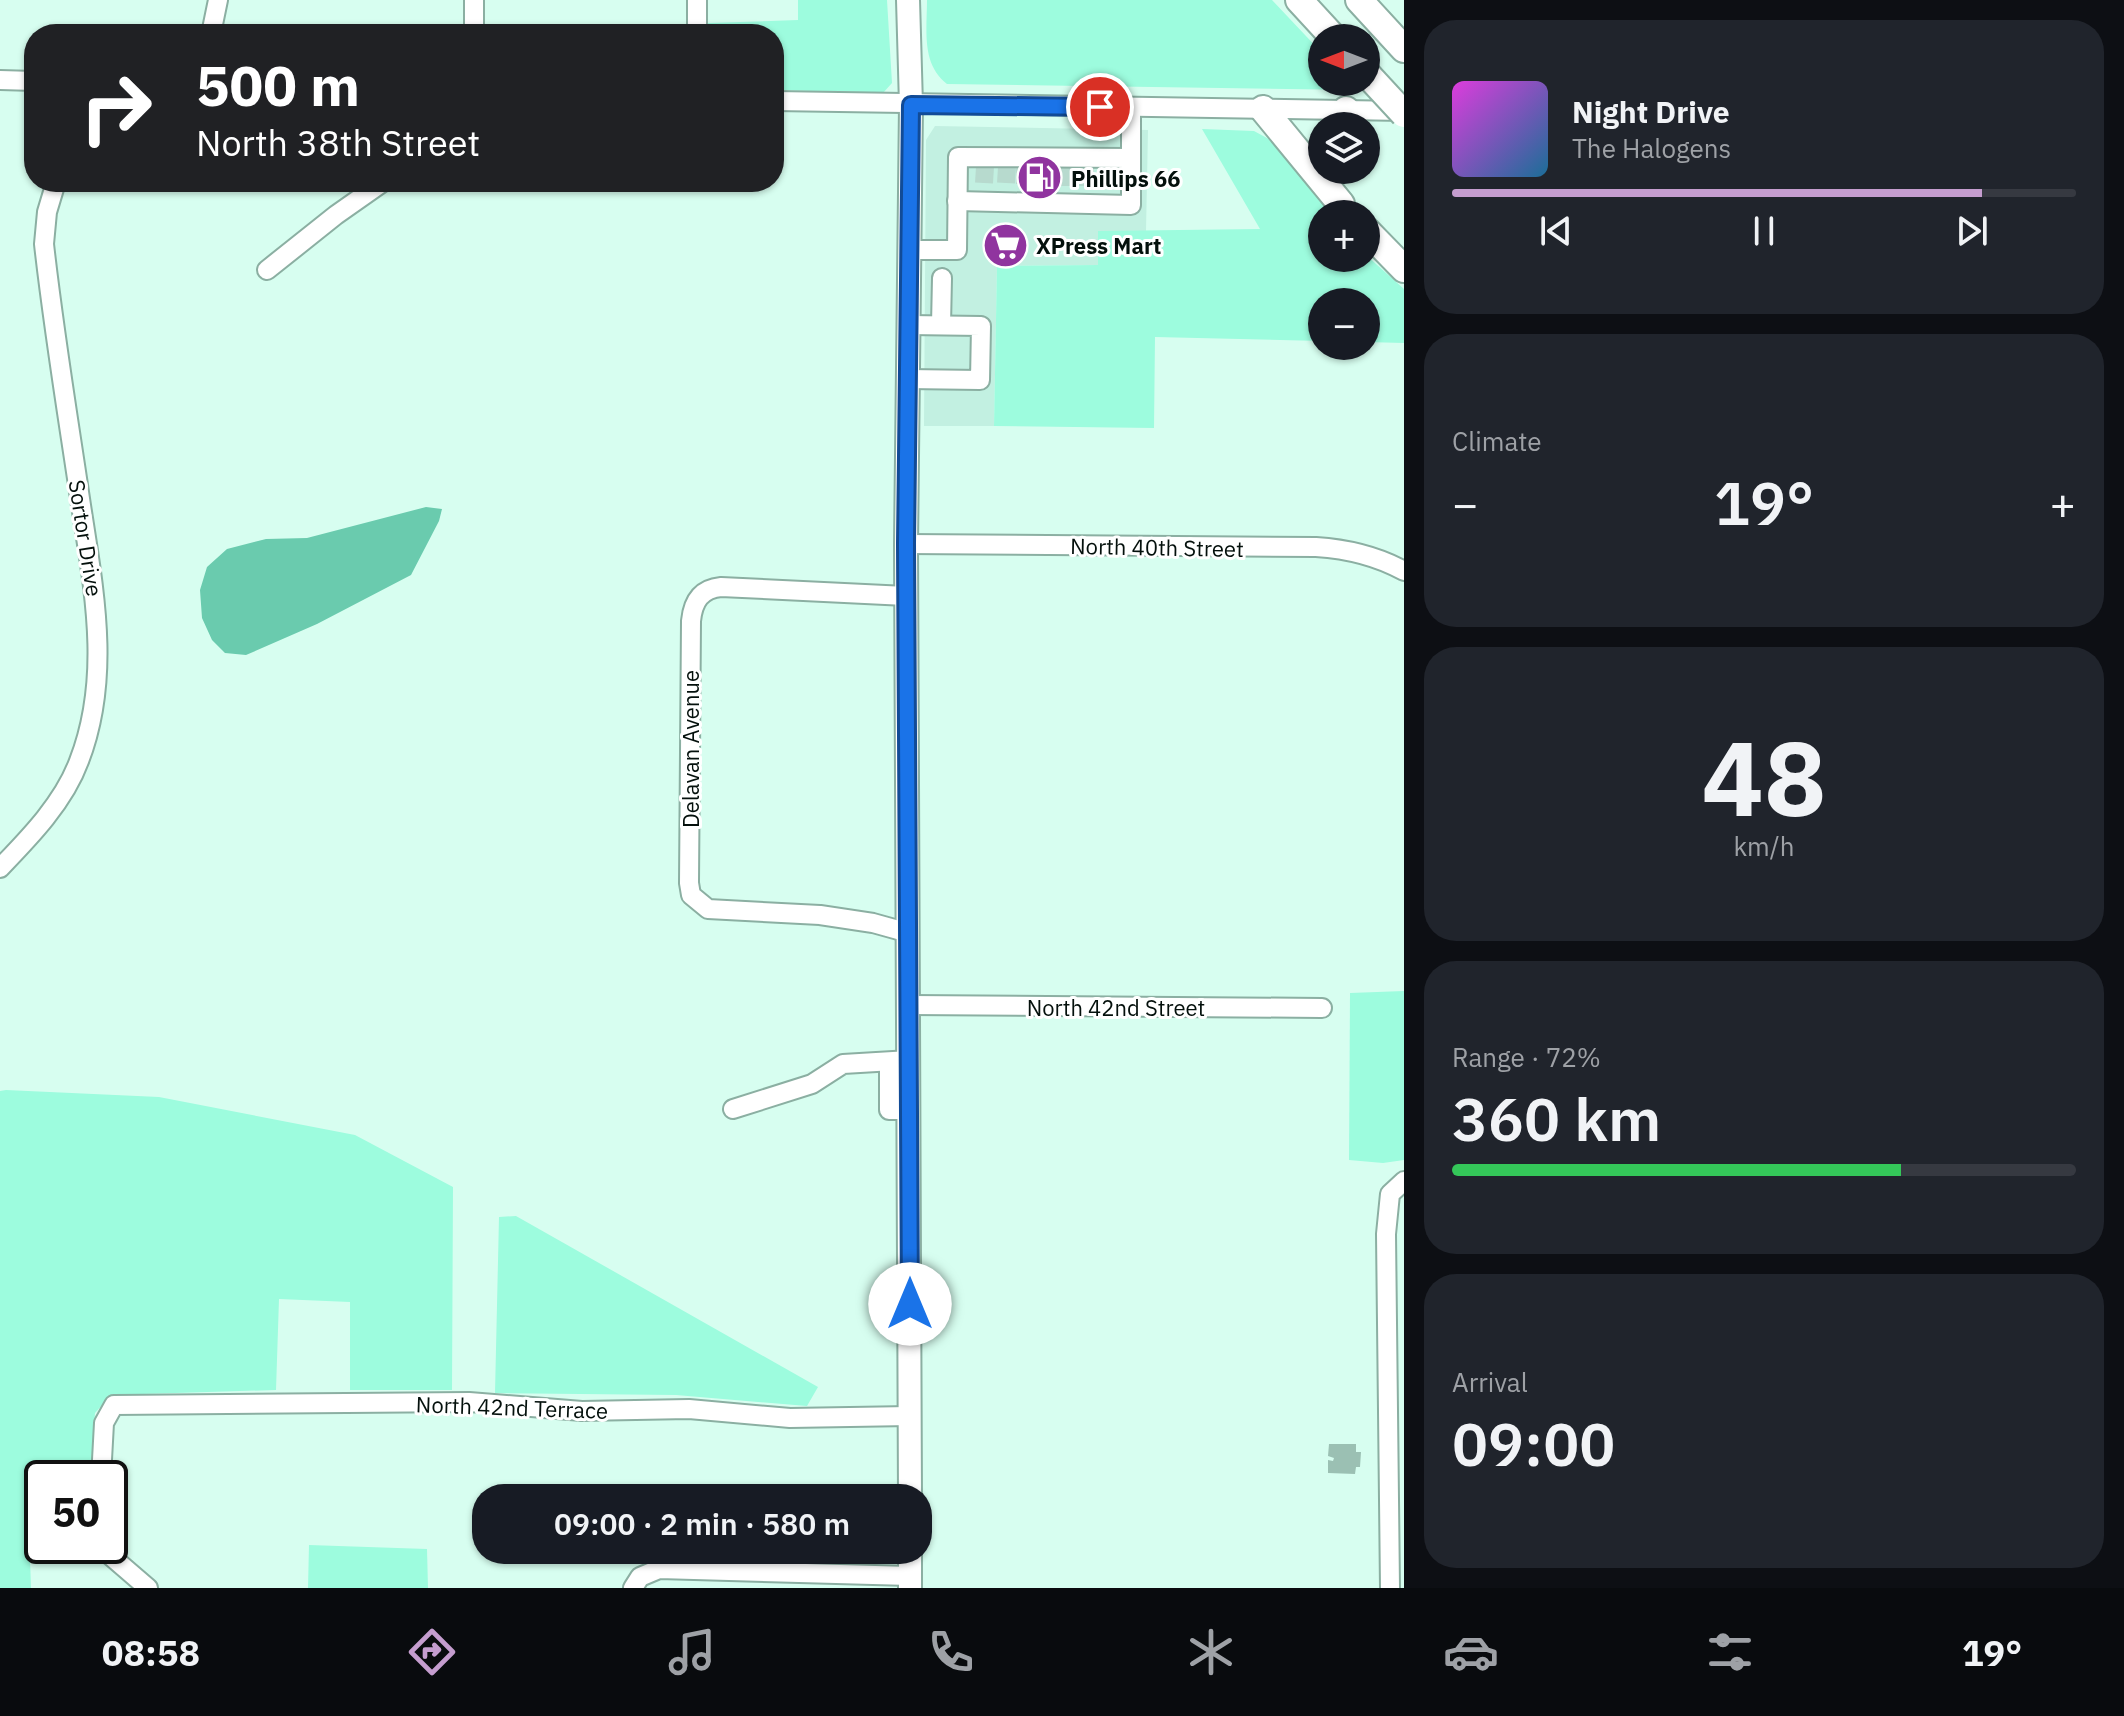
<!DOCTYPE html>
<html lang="en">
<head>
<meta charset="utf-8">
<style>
	:root { --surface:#171b24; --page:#20242c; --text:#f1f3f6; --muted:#9ea1a6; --line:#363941; --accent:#c59dcf }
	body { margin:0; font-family:"IBM Plex Sans",sans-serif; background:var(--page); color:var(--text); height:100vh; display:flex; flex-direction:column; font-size:30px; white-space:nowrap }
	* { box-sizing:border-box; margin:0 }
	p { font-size:26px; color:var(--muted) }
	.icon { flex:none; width:44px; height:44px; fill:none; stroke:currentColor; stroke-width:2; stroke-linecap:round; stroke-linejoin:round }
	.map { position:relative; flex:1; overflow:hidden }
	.panel { display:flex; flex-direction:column; gap:20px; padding:20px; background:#0d0f14; width:720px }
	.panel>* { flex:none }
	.top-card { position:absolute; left:24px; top:24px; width:760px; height:168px; border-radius:32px; box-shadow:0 2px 6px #0004; background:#202124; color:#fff; overflow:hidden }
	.needle { width:52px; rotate:270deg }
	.buttons { position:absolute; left:1308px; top:24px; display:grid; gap:16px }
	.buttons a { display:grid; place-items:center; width:72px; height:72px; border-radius:50%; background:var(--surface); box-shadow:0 2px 6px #0004; font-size:40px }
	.speed { position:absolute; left:24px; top:1460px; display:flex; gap:16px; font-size:40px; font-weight:700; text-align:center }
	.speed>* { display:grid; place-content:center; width:104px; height:104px; border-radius:50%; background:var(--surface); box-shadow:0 2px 6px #0004; line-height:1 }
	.speed .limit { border:4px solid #111; border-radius:12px; background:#fff; color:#111 }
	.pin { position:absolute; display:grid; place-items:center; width:68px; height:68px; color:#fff; margin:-34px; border:4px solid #fff; border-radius:50%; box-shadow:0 2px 8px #0007 }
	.me { position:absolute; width:88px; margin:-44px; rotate:0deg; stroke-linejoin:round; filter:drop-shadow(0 0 6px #0008) }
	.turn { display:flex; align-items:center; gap:28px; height:168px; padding:0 40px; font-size:36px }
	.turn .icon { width:104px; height:104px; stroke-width:2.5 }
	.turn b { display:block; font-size:56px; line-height:68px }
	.big { font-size:60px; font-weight:600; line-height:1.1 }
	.panel .tile { flex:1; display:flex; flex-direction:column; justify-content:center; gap:12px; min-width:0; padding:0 28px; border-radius:32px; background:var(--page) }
	.panel .dial { align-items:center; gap:0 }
	.dial b { font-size:104px; line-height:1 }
	.song { display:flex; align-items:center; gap:24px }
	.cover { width:96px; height:96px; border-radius:12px; background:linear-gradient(135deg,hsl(300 70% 55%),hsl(200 70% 35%)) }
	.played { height:8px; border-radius:4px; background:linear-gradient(90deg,var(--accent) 85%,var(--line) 85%) }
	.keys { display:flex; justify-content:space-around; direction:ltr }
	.heat { display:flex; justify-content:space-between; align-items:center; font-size:44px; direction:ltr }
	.charge { height:12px; border-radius:6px; background:linear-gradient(90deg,#34c759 72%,var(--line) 0) }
	.trip { position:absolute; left:472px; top:1484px; width:460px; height:80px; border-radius:32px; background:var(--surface); box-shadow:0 2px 6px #0004; font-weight:600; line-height:80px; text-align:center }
	.menu { display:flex; height:128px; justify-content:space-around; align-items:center; background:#090b0e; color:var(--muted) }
	.menu .icon { width:56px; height:56px }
	.menu .on { color:var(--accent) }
	.menu b { font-size:36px; color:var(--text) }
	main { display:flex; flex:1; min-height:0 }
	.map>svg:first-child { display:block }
	.built { fill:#c2f0e1 }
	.green { fill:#9dfcde }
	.water { fill:#6acbae }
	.building { fill:#9bc0b3 }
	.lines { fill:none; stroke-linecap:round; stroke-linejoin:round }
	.minor-tunnel { stroke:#b7dace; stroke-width:18; stroke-dasharray:18 9; stroke-linecap:butt }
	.minor-casing { stroke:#8bafa2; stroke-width:22 }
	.major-casing { stroke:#8bafa2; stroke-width:26 }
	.highway-casing { stroke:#8bafa2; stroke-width:30 }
	.minor { stroke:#fff; stroke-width:18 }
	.major { stroke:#fff; stroke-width:22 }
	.highway { stroke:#fff; stroke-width:26 }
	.highway-bridge-casing { stroke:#8bafa2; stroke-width:30; stroke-linecap:butt }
	.highway-bridge { stroke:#fff; stroke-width:26 }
	.route-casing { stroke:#114b97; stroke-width:20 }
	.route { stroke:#1a73e8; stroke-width:14 }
	.labels { text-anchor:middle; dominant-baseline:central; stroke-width:6; stroke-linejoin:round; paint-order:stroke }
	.poi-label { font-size:22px; font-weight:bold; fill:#04100c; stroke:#fff; text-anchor:start }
	.street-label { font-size:22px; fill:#04100c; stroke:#fff }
</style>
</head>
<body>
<main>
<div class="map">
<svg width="1404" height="1588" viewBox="0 0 1404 1588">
	<rect width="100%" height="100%" fill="#d7fef0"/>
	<path class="built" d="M935,126l213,4 -2,101h-47l-1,34 -101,1 -3,160h-70l2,-286z"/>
	<g class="green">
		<path d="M798,0h89l5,83 -9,10 -109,-3v-56h-66v-11l90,-3z"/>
		<path d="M927,0h345l50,53v29h27l8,8 -410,-6c-26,-20 -20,-54 -20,-84z"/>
		<path d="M1202,129l52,2 22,12 56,71h-10v44h44v-3l38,34v54l-38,-1v-40h-44v39l-167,-4 -1,91 -160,-2 3,-160 101,-1v-34l162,-2z"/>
		<path d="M1404,991v169l-21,3 -34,-3 1,-167z"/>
		<path d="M6,1090l153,7 196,38 98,52 -1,203h-102v-88l-71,-3 -3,91 -165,5 -16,18 -5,65h-48v51l-13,1 2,58h-31v-497z"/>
		<path d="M516,1216l302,171 -11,19 -131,-11 -181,-2 4,-176z"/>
		<path d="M309,1545l118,4 1,39h-120z"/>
	</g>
	<path class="water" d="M426,507l16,2 -3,12 -28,54 -94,49 -71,31 -21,-2 -13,-13 -10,-22 -2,-28 7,-23 20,-18 39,-10 41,-1z"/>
	<path class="building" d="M1329,1444h27v8h5l-1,15h-4l-1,7 -27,-1v-13l5,1 1,-3 -6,-2z"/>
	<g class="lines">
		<g class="minor-tunnel">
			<path d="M1068,168v18"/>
			<path d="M984,183l1,-16"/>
			<path d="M1006,183l1,-16"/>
			<path d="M1025,184v-17"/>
			<path d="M1046,184l1,-17"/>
			<path d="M1085,186v-19"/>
			<path d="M1112,186v-17"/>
		</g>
		<defs>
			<g id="minor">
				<path d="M474,0v34"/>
				<path d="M697,0v34"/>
				<path d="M211,34l7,-34"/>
				<path d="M0,80l34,1"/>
				<path d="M774,101l630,10"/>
				<path d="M957,201l174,4v-47"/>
				<path d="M910,250h47l1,-93 173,1v-50"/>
				<path d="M267,270l69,-55 47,-33"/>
				<path d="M941,325l1,-47"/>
				<path d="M908,379l72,1 1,-54 -72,-1"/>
				<path d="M906,544l410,3c31,2 61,9 88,24"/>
				<path d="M906,596l-185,-9c-20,2 -28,14 -30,34l-2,262 2,12 17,14 112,6 53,8 36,10"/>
				<path d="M0,868c30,-31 64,-66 79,-107 35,-90 12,-184 -1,-276 -12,-80 -25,-160 -34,-241l3,-32 9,-30"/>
				<path d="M910,1005l412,3"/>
				<path d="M889,1062v48h21"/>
				<path d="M733,1109l79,-25 31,-20 67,-4"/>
				<path d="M101,1478l3,-55 10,-18 355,-3 113,9 107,-2 101,9 120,-2"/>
				<path d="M104,1546l1,5 43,37"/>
				<path d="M633,1588l7,-11 19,-8 251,7"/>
				<path d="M1390,1588l-4,-354 4,-40 14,-13"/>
			</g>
			<g id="major">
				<path d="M908,0l3,105 -5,439 4,954"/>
				<path d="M910,1550v38"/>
			</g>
			<g id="highway">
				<path d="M1299,0l35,38"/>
				<path d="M1359,0l45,49"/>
				<path d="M1263,109l78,95"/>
				<path d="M1340,126l6,-16"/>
				<path d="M1366,230l38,39"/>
			</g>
		</defs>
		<use href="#minor" class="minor-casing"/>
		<use href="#major" class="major-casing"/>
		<use href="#highway" class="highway-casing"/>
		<use href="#minor" class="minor"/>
		<use href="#major" class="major"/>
		<use href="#highway" class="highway"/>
		<defs>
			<path id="highway-bridge" d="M1366,73l38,41"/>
		</defs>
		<use href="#highway-bridge" class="highway-bridge-casing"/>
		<use href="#highway-bridge" class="highway-bridge"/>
	</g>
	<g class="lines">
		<defs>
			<path id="route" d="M910,1304l-4,-760 5,-439 189,2"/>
		</defs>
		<use href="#route" class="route-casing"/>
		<use href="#route" class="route"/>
	</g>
	<defs>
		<symbol id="fuel-disc" viewBox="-11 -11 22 22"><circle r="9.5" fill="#90349f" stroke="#fff"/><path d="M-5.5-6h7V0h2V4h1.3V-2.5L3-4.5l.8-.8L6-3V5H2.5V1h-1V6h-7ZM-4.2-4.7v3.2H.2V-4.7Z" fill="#fff"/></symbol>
		<symbol id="supermarket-disc" viewBox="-11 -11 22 22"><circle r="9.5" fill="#90349f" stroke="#fff"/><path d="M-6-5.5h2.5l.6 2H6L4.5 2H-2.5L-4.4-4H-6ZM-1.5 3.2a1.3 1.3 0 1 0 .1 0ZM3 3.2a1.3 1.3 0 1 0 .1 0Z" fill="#fff"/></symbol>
	</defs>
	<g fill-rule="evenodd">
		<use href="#fuel-disc" x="1014" y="152" width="51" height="51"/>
		<use href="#supermarket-disc" x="980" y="220" width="51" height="51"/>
	</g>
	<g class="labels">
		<g class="poi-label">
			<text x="1071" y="178">Phillips 66</text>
			<text x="1036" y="245">XPress Mart</text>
		</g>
		<g class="street-label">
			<text transform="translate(86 538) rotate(81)">Sortor Drive</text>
			<text transform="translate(1157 547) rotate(1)">North 40th Street</text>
			<text transform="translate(690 749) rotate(-90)">Delavan Avenue</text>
			<text x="1116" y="1007">North 42nd Street</text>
			<text transform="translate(512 1407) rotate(2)">North 42nd Terrace</text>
		</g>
	</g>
</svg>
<div class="buttons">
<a><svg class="needle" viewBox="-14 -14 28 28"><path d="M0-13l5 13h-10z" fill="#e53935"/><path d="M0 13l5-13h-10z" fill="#9ea1a6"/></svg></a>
<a><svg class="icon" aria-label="layers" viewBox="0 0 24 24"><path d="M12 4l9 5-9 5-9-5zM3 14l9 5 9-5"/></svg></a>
<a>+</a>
<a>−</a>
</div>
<div class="speed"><div class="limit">50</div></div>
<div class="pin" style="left:1100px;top:107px;background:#d93025"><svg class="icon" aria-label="arrive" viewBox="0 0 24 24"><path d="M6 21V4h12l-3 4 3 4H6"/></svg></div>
<svg class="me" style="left:910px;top:1304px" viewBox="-20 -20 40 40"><circle r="19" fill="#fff"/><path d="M0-13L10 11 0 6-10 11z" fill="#1a73e8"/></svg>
<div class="trip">09:00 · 2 min · 580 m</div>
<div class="top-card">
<div class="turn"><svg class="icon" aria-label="right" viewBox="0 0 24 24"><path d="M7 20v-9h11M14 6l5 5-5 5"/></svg><div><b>500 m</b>North 38th Street</div></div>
</div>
</div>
<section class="panel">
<div class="tile">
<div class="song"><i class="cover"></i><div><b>Night Drive</b><p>The Halogens</p></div></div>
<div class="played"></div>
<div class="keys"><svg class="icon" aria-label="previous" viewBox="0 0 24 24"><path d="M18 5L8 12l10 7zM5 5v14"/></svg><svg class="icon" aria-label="pause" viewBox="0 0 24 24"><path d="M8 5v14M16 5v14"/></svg><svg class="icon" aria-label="next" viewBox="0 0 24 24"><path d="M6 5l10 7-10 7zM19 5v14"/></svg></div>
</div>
<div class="tile"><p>Climate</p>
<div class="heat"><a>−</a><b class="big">19°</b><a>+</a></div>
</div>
<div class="tile dial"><b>48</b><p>km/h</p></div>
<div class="tile"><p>Range · 72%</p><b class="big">360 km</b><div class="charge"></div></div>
<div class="tile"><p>Arrival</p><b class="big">09:00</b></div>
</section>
</main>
<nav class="menu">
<b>08:58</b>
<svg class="icon on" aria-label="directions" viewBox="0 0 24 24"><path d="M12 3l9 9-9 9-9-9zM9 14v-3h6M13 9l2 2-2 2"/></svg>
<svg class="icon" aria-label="music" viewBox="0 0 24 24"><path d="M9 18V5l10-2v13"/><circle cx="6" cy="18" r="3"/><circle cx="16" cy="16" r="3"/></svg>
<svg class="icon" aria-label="phone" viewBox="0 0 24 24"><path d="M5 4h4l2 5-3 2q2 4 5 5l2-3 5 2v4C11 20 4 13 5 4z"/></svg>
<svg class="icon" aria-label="climate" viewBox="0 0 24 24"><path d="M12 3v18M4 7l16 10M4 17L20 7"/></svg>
<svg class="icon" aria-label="car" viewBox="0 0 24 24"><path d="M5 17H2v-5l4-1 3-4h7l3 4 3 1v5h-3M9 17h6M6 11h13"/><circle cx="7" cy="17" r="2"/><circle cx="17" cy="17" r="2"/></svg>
<svg class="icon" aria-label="filters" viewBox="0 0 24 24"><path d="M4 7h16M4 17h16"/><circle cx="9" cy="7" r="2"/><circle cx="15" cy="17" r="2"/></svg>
<b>19°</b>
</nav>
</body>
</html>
